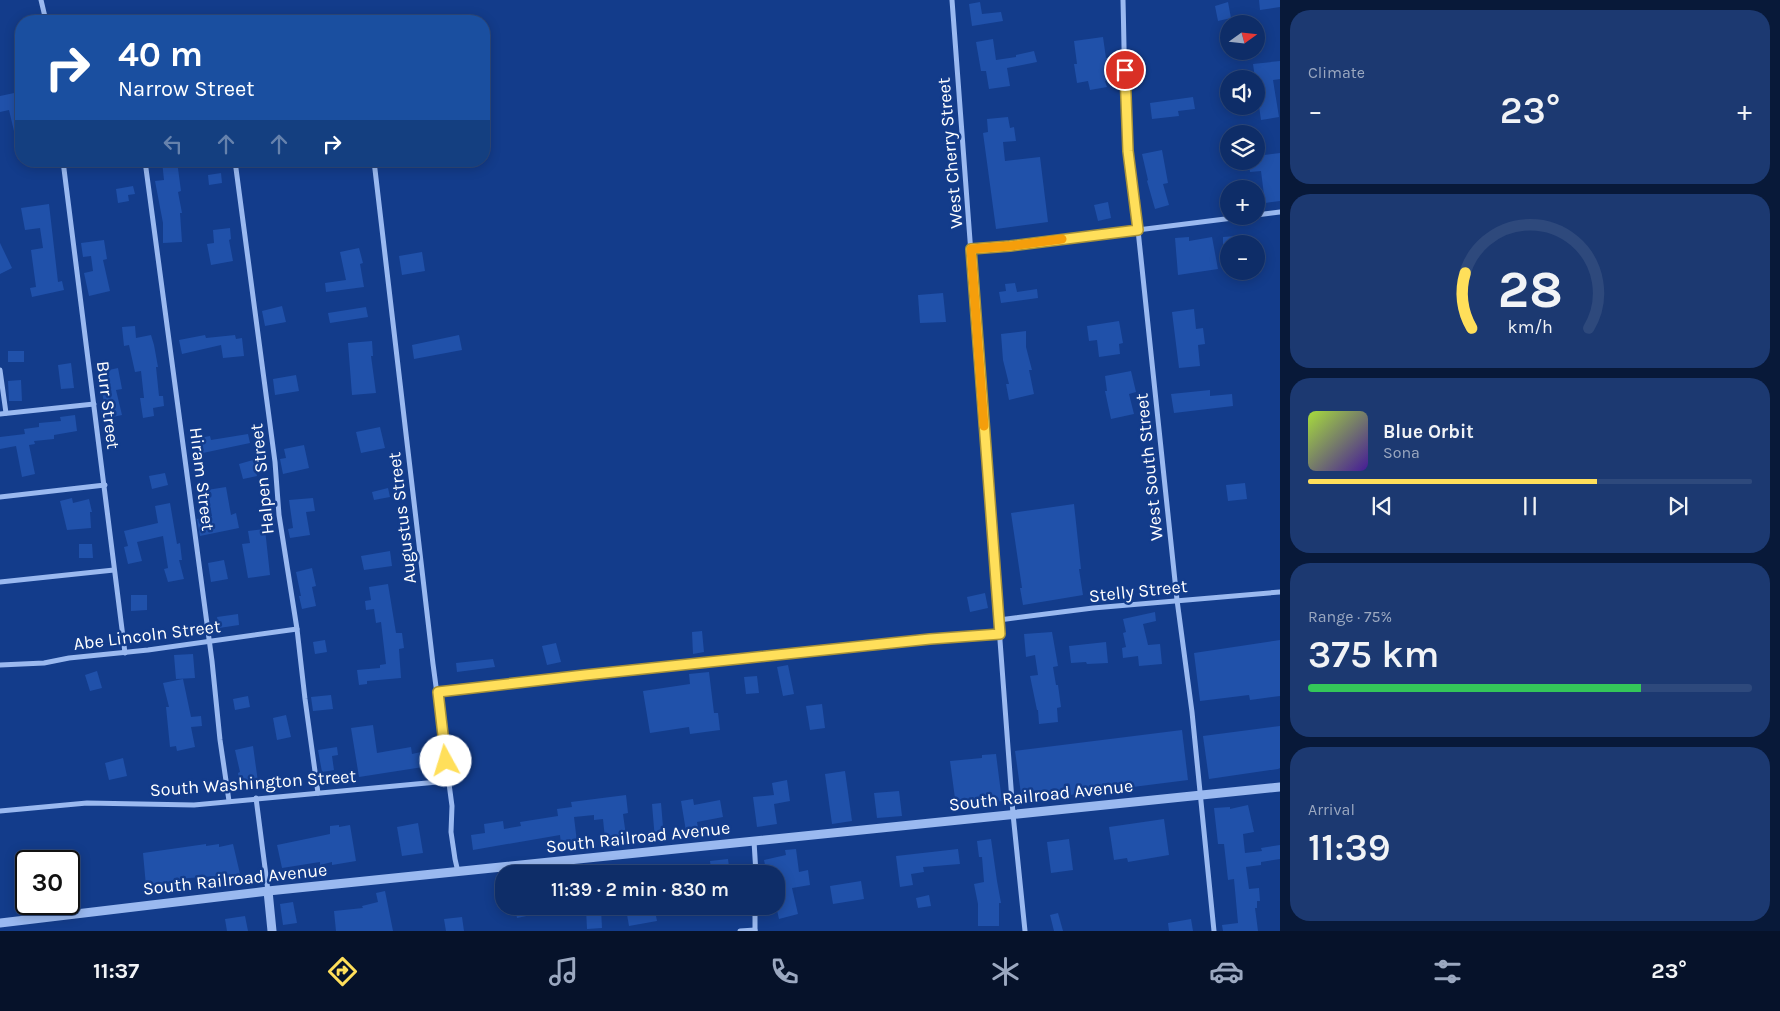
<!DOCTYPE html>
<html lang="en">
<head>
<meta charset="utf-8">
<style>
	:root { --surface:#0e2d68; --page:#1c3971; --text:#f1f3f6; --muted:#9ba8c0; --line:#2e497c; --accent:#ffdf5a }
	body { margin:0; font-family:Karla,sans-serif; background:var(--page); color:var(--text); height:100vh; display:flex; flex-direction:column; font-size:19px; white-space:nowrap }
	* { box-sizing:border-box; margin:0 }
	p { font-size:16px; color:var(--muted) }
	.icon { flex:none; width:28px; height:28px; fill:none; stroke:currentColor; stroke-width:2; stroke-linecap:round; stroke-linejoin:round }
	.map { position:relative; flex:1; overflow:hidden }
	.panel { display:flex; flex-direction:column; gap:10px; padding:10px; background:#081939; width:500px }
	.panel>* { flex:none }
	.hud { position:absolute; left:15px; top:15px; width:475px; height:152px; border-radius:20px; box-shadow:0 2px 12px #0003,0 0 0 1px var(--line); background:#1a4fa0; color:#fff; overflow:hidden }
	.needle { width:32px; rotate:75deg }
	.buttons { position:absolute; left:1220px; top:15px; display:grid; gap:10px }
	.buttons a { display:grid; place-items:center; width:45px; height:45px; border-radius:50%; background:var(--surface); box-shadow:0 2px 12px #0003,0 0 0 1px var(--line); font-size:25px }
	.speed { position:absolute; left:15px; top:850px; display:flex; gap:10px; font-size:25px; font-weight:700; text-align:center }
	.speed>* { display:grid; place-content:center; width:65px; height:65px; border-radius:50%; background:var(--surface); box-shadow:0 2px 12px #0003,0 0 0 1px var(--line); line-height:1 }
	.speed .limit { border:2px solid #111; border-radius:8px; background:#fff; color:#111 }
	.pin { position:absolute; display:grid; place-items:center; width:42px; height:42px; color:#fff; margin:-21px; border:2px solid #fff; border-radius:50%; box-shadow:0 1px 5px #0007 }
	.me { position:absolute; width:55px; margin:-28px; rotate:354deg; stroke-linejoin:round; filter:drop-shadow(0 0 4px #0008) }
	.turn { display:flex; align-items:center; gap:18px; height:105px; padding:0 20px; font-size:22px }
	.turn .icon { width:65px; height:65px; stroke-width:2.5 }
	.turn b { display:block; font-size:35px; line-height:42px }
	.lanes { display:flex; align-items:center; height:48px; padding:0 20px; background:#0003; justify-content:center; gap:25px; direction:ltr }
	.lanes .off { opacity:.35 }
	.big { font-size:38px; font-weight:600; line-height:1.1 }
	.panel .tile { flex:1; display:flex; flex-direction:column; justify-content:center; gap:8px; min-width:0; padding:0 18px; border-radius:20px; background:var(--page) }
	.panel .dial { align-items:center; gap:0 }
	.dial svg { height:130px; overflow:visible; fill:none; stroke:var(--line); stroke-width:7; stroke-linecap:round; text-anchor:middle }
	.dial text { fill:var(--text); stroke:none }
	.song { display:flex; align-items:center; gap:15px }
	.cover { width:60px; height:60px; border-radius:8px; background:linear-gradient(135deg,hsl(80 70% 55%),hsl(260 70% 35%)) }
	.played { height:5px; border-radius:2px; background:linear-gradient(90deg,var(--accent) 65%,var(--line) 65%) }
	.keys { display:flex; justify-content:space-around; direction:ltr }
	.heat { display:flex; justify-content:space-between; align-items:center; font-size:28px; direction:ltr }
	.charge { height:8px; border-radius:4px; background:linear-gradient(90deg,#34c759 75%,var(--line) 0) }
	.trip { position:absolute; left:495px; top:865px; width:290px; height:50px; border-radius:20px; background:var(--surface); box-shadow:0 2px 12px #0003,0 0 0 1px var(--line); font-weight:600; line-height:50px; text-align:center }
	.tab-bar { display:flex; height:80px; justify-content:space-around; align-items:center; background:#06122a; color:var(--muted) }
	.tab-bar .icon { width:35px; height:35px }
	.tab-bar .active { color:var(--accent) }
	.tab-bar b { font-size:22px; color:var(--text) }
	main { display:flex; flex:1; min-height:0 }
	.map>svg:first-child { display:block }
	.building { fill:#2051aa }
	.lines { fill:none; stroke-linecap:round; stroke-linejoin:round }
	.minor { stroke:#9ab9f0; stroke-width:5 }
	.tertiary { stroke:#9ab9f0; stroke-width:9 }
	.route-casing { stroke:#a6913a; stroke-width:12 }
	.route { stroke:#ffdf5a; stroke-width:9 }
	.slow { stroke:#f59e0b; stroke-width:9 }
	.labels { text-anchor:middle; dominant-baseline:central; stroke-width:5; stroke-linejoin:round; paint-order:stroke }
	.street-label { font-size:18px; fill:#fff; stroke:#133c8b }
</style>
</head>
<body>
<main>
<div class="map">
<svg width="1280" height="931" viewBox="0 0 1280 931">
	<rect width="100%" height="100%" fill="#133c8b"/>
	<g class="building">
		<path d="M1259,0h21v7l-20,3z"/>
		<path d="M980,2l2,12 19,-2 2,9 -31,5 -3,-22z"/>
		<path d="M1228,2l3,16 -13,3 -3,-15z"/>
		<path d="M1103,37l3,21 4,-1 4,22 -9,2 2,6 -17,3 -2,-9 -11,2 -3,-19h3l-3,-23z"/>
		<path d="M993,39l3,21 20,-3v-2l18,-4 3,11 -30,6 3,18 -21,3 -3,-18h-5l-5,-29z"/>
		<path d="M1280,61v18l-7,1 6,37 -18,3 -8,-56z"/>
		<path d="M19,92l2,8v48h-3l-9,-38 -9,2v-16z"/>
		<path d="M1193,97l2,12 -17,2 1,5 -27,3 -2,-16z"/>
		<path d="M1008,117l2,11 4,-1 2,14 -13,1 2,19 35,-4 8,65 -52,7 -13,-96 5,-1 -1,-13z"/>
		<path d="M1162,150l6,33 -5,1 6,21 -14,4 -8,-28 1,-1 -6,-26z"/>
		<path d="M1280,153v48l-15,2 -4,-32 -11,1 -1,-11h7v-5z"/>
		<path d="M162,161h15l4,30 -3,1 4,21h-2l2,29 -19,1v-20l-8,-42 9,-1z"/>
		<path d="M221,173l1,10 -13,2 -1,-10z"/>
		<path d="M133,186l2,8 -7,1 1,6 -11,2 -2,-14z"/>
		<path d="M1108,202l3,16 -13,3 -4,-16z"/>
		<path d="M49,204l9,78 4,-1 2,9 -32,7 -2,-9 6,-1 -5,-37 12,-2 -3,-20 -15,2 -4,-22z"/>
		<path d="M230,228l1,11 -2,1 4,21 -22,4 -4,-21 7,-1 -1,-13z"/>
		<path d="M1249,235v9h-26v-7z"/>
		<path d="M1189,237v4l23,-4 6,32 -40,6 -3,-37z"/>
		<path d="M104,240l3,19 -4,1 7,31 -21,5 -5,-23 9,-2 -2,-15 -8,1 -2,-14z"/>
		<path d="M0,243l12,25 -12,6z"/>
		<path d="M359,248l4,15 -3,1 4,23 -38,5 -1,-9 21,-3 -6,-28z"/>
		<path d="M422,252l3,19 -23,4 -3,-19z"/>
		<path d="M1015,283l2,9 20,-3 1,9 -37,5 -2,-11 7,-1 -1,-7z"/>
		<path d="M943,293l3,29 -26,1 -2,-28z"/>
		<path d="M282,306l4,16 -21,4 -3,-15z"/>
		<path d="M366,307l2,10 -38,6 -2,-10z"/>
		<path d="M1194,309l2,20 7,-1 2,16 -7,1 2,21 -21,2 -7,-56z"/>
		<path d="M1119,321l4,22 -4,1 1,10 -21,3 -2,-17 -8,1 -2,-15z"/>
		<path d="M135,326l1,12 15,-3 3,10 4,22h-2l3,29h4l1,10 -11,2 1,8 -11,2 -3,-20h4l-3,-27 -6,1 -6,-27 -5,1 -2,-19z"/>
		<path d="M1026,331v16l6,23h-3l5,24 -25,6 -3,-16h3l-6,-24 -2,-26z"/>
		<path d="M205,335l1,3 29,-3 1,4 6,-1 2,18 -21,2 -2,-13 -39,9 -3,-14z"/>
		<path d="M459,335l3,15 -48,9 -2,-14z"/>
		<path d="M372,341l1,15h-2l5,37 -24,2 -4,-52z"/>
		<rect x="8" y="351" width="16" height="11"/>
		<path d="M108,362l1,8 9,-2 4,21 -6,1 6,25 -19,4 -2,-10 4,-1 -8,-44z"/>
		<path d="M71,363l3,25 -13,1 -3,-24z"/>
		<path d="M1131,371l5,21 -7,2 5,20 -23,5 -6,-28h2l-2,-15z"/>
		<path d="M296,375l3,16 -24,4 -2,-16z"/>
		<path d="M21,380l1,21h-13l-1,-20z"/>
		<path d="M1210,390v6l22,-2 1,12 -59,7 -3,-19z"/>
		<path d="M75,415l2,16 -23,4v4l-20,2 1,3 -6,1 6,29 -13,3 -6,-31 -16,3v-12l25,-3 -1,-5 15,-2v-4l22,-2 -1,-4z"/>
		<path d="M380,427l5,21 -24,5 -5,-21z"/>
		<path d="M248,434l2,9 -52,11 -3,-15 15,-3 1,4z"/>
		<path d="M304,445l5,23 -26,6 -3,-15 6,-1 -2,-9z"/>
		<path d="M253,460l4,16 -14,3 -4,-15z"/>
		<path d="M165,473l3,12 -16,4 -3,-13z"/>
		<path d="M1245,483l2,16 -19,2 -2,-16z"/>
		<path d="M226,487l5,28 5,-2 3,15 -39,8 -3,-17 15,-3 -5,-26z"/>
		<path d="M388,488l2,9 -16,3 -2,-8z"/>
		<path d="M72,498l1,5 16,-4 3,13h-2l1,16 -24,2 -7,-29z"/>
		<path d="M313,498l2,13 -9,1 4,23 -20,3 -2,-9 5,-1 -4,-28z"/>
		<path d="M170,503l7,41 3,-1 2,17h-3l5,19 -16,3 -4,-13 4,-1 -5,-32 -26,6 5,19 -14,3 -4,-17 4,-1 -4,-15 34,-8 -3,-17z"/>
		<path d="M1074,504l7,65h-2l4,26 -60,10 -3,-17h2l-11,-75z"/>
		<path d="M265,529l5,46 -22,3 -6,-34 8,-1 -2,-12z"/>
		<path d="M79,544h13l1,14h-14z"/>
		<path d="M390,551l2,15 -28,4 -3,-14z"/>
		<path d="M224,560l4,19 -17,3 -3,-19z"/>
		<path d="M312,568l4,18 -4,1 4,19 -14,3 -3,-13h2l-5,-24z"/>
		<path d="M388,584l8,49h6l2,15 -5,1 2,29 -34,3v3l-8,1 -2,-15 23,-2v-3l6,-1 -5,-42 -5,1 -2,-14 -8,1 -1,-9 6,-1 -2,-13z"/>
		<path d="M985,593l3,15 -18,4 -3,-15z"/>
		<path d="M131,595h16v15l-16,1z"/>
		<path d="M1155,612l1,9 -13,3 5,21 12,-1 2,20 -23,2 -1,-10 -15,2 -1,-10 4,-1 -3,-14 3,-1 -3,-13z"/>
		<path d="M238,614l1,11 -20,3 -2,-11z"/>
		<path d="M702,631l2,21 -11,2 -1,-22z"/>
		<path d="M1052,632l6,34 -5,1 3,18h2l3,22 -4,1 1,14 -19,2 -1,-14h-1l-7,-34 8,-1 -3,-20 -9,2 -2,-23z"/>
		<path d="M325,640l2,12 -12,2 -2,-12z"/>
		<path d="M1280,640v56l-30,4 -1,-5 -49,6 -6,-48z"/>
		<path d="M1106,642l2,21 -21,1 -1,-2 -15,1 -2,-17z"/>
		<path d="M556,643l5,19 -14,3 -5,-19z"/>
		<path d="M193,654l2,24 -19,1 -2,-24z"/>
		<path d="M493,659l2,8 -38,5 -1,-9z"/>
		<path d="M788,665l6,29 -11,2 -6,-29z"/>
		<path d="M97,671l5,17 -12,3 -5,-16z"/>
		<path d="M709,672l5,41h4l2,17 -30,4 -1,-7 -39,6 -7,-42 47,-7 -1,-10z"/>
		<path d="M757,676l2,17 -13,1 -2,-17z"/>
		<path d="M183,679l8,38 10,-1 1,10 -11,1 4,20 -18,4 -1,-5 -6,1 -4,-40h3l-6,-24z"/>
		<path d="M331,695l2,14 -20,2 -2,-14z"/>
		<path d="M248,696l2,11 -15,3 -2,-11z"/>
		<path d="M822,704l3,24 -15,2 -4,-24z"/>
		<path d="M286,715l5,22 -14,3 -4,-22z"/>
		<path d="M373,725l4,28 34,-6 1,7 9,-2 2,15 -64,10 -8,-49z"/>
		<path d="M1280,726v42l-2,1 -69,10 -6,-43z"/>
		<path d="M1182,730l6,50 -166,21 -7,-50z"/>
		<path d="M253,746l5,36 -18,3 -2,-12 2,-1 -5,-22z"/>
		<path d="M337,747l1,8 -6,1 2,14 -12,2 -4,-22z"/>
		<path d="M996,754l6,47 -46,5 -6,-45 32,-3v-3z"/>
		<path d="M123,758l4,18 -18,4 -4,-17z"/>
		<path d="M845,771l7,50 -20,3 -7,-50z"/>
		<path d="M787,780l3,21 -16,3 3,20 -20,3 -4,-30 21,-2 -2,-12z"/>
		<path d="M899,791l3,25 -25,2 -3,-25z"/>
		<path d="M626,795l2,18 -5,1 3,22 -21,3 -2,-20 -9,1v-5l-20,2 3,25 -16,2 -1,-9 -87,15 -2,-15 14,-2 -1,-9 19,-3 1,8 17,-3 -1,-4 38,-6 -1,-7 15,-2 -1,-5z"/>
		<path d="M693,799l1,6 26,-5 3,17 -26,5 2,12 -12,3 -6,-36z"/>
		<path d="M661,803l3,36 -9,1 -3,-36z"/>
		<path d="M1248,805l6,27 -11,2 2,19 17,-2 -1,-3 19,-3v14l-19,3v3l-15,2 3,22 10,-1 1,13h-3v7h-2l3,23h-35l-1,-6 16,-2 -4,-44 -6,1 -4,-36h-6l-4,-36 16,-1v2z"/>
		<path d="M1164,819l5,36 -41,7 -1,-4 -13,2 -5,-33z"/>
		<path d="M418,823l5,30 -21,3 -5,-29z"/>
		<path d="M339,825v2l11,-2 6,36 -24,4v-3l-12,3v-3l-38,6 -5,-23 53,-11v-8z"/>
		<path d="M991,839l6,42 4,22h-2v23h-21v-22l-4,-20 10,-2 -2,-25h-3l-2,-16z"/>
		<path d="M1069,839l4,31 -22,3 -4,-31z"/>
		<path d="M206,844v2l13,-2v3l14,-3 7,30 -23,4v-2l-28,2 -22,4 1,2 -22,2 -3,-33z"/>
		<path d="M796,849l3,23 9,-2 2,15 -18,3 6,26 -19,5 -3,-13v-32h-9l-3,-14 22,-5 -1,-5z"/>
		<path d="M958,849l2,15 -37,3 1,5 -13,2 2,11 -13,2 -4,-31z"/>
		<path d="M728,859l2,15h-18l-2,-13z"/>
		<path d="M861,881l3,18 -31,5 -3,-18z"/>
		<path d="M385,891l8,40h-57l-2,-20 29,-3 -1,-2 16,-4 -2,-9z"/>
		<path d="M929,895l2,11 -13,2 -2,-10z"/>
		<path d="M293,902l4,21 -14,2 -3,-21z"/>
		<path d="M515,906h14l2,9 -14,3z"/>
		<path d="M641,906h13l3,15 -28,5 -3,-17z"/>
		<path d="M586,909h15l1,19 -15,1z"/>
		<path d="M1058,913l5,18h-9l-4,-16z"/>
		<path d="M245,916l3,15h-21l-2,-12z"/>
		<path d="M462,917l2,14h-18l-2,-12z"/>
		<path d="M1191,919l2,12h-24l-1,-8z"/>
	</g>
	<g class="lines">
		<g class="minor">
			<path d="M41,0l5,21"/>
			<path d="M952,0l61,814 12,117"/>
			<path d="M1123,0c2,77 1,154 15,230l39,370 15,112 22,219"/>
			<path d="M63,161l62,492"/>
			<path d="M145,161l67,500 8,79 9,61"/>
			<path d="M235,161l40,301 4,53 18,114 8,70 13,94"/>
			<path d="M374,161l59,503 19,142 -1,26 4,27 3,13"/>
			<path d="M1256,215l24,-3"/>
			<path d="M971,249l39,-3 239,-30"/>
			<path d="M0,370l6,43"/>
			<path d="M0,414l94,-10"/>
			<path d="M0,497l105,-12"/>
			<path d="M0,582l114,-12"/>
			<path d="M999,620l94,-12 187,-16"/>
			<path d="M0,665l44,-2 25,-5 79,-8 149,-21"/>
			<path d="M438,692l147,-17 345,-36 70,-5"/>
			<path d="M256,798l12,93"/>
			<path d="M0,811l87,-8 107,2 254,-24"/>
			<path d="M754,841l2,33"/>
			<path d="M755,906v25"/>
			<path d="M740,931l15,-1"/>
		</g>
		<g class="tertiary">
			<path d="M268,891l4,40"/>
			<path d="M0,923l268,-32 1012,-104"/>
		</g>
	</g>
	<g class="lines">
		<defs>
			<path id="route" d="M446,761l-8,-69 147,-17 345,-36 70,-5 -29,-385 39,-3 128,-16 -10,-79 -3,-81"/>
		</defs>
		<use href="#route" class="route-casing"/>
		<use href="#route" class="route"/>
		<path class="slow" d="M984,426l-13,-177 39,-3 52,-7"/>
	</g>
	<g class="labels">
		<g class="street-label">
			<text transform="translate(950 153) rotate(-95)">West Cherry Street</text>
			<text transform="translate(108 405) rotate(83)">Burr Street</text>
			<text transform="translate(1149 467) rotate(-96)">West South Street</text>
			<text transform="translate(202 479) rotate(83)">Hiram Street</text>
			<text transform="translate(262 479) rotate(-96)">Halpen Street</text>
			<text transform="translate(402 518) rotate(-97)">Augustus Street</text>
			<text transform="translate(1138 591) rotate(-6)">Stelly Street</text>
			<text transform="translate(147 635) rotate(-7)">Abe Lincoln Street</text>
			<text transform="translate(253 783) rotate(-4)">South Washington Street</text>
			<text transform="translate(1041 795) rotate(-6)">South Railroad Avenue</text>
			<text transform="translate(638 837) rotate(-6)">South Railroad Avenue</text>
			<text transform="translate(235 879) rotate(-6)">South Railroad Avenue</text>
		</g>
	</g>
</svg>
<div class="buttons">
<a><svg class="needle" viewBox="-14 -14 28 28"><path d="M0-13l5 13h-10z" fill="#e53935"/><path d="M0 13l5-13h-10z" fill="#9ba8c0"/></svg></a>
<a><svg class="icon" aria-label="sound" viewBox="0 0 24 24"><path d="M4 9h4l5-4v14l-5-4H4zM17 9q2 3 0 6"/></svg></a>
<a><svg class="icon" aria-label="layers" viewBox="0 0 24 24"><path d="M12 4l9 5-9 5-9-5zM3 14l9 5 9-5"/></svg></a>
<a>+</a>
<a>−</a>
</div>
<div class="speed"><div class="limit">30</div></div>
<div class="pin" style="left:1125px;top:70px;background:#d93025"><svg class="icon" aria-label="arrive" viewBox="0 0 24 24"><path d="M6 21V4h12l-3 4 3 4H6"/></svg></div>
<svg class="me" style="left:446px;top:761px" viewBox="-20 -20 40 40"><circle r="19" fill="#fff"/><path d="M0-13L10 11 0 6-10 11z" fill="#ffdf5a"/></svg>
<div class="trip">11:39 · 2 min · 830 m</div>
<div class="hud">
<div class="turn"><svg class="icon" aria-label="right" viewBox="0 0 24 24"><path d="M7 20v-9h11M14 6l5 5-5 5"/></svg><div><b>40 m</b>Narrow Street</div></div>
<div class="lanes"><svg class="icon off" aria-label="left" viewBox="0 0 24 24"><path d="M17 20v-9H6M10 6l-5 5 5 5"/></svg><svg class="icon off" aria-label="ahead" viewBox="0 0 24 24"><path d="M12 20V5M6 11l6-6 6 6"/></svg><svg class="icon off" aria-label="ahead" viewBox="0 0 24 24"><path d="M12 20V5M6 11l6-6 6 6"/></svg><svg class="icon" aria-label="right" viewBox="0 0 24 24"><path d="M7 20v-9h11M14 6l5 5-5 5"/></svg></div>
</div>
</div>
<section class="panel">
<div class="tile"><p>Climate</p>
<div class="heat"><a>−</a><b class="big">23°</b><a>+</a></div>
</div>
<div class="tile dial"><svg viewBox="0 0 100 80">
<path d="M14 69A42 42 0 1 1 86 69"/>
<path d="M14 69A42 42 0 0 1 10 35" stroke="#ffdf5a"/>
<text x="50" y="56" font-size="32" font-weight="700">28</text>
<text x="50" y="72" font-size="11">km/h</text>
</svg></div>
<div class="tile">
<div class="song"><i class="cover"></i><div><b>Blue Orbit</b><p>Sona</p></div></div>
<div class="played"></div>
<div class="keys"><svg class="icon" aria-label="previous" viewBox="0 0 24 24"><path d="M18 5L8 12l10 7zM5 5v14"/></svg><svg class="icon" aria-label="pause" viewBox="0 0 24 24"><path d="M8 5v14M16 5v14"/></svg><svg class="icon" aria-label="next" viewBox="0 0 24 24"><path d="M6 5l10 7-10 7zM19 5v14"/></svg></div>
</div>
<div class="tile"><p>Range · 75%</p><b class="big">375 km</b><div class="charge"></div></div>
<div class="tile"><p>Arrival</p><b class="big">11:39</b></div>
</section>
</main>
<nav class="tab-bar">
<b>11:37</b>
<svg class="icon active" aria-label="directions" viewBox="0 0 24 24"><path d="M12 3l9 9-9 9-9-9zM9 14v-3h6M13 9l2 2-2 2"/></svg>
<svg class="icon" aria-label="music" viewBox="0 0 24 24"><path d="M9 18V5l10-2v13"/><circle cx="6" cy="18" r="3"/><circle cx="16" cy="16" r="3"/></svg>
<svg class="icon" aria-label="phone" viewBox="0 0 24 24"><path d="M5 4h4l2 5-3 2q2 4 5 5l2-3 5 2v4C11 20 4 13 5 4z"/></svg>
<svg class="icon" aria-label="climate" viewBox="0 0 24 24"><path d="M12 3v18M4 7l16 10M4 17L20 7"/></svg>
<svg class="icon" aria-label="car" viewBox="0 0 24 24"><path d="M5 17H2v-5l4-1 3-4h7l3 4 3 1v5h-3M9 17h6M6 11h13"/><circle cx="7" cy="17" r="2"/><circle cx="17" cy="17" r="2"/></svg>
<svg class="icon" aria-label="filters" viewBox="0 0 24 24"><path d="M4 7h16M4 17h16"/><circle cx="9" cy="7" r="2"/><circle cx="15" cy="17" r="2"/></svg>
<b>23°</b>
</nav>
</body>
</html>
